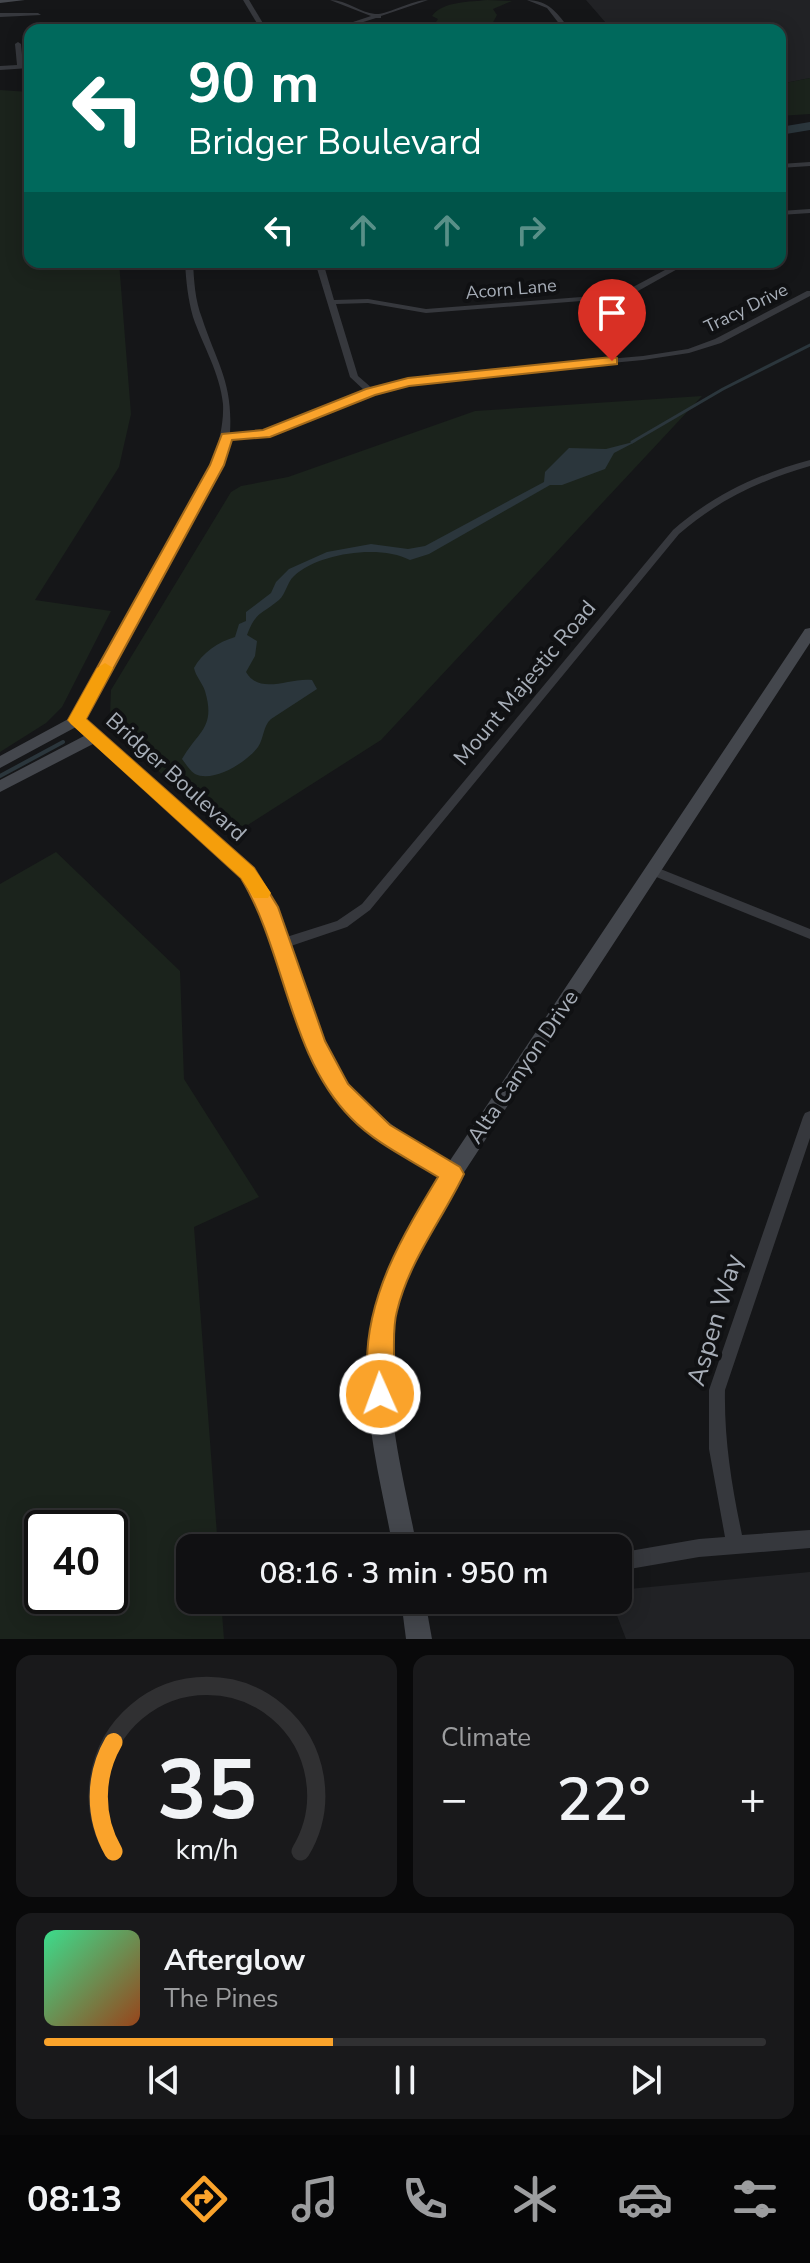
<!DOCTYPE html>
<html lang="en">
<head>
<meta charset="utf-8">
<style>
	:root { --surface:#101012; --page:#19191b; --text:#f1f3f6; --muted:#9c9d9f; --line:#303032; --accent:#faa32b }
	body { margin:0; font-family:"Nunito Sans",sans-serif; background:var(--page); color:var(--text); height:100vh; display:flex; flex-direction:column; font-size:30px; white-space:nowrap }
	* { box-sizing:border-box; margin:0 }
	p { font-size:26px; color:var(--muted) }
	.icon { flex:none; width:44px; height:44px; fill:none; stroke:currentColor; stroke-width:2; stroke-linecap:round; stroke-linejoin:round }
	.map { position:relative; height:1639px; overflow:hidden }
	.side { display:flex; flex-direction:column; gap:16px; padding:16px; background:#09090a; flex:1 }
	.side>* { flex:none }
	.top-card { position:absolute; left:24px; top:24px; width:762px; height:244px; border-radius:16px; box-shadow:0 4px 20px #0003,0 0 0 2px var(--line); background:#00695c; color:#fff; overflow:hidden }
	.speed { position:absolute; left:24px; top:1510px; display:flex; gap:16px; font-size:40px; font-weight:700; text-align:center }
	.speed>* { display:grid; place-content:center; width:104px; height:104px; border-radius:50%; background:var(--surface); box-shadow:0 4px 20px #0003,0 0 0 2px var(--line); line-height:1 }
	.speed .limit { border:4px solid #111; border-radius:12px; background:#fff; color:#111 }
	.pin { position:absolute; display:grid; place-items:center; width:68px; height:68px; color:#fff; margin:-82px -34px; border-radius:50% 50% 50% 0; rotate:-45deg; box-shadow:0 0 8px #0007 }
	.pin .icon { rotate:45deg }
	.me { position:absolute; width:88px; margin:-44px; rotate:358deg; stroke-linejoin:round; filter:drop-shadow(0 0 6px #0008) }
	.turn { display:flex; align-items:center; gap:28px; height:168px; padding:0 32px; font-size:36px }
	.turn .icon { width:104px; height:104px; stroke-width:2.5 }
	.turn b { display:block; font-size:56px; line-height:68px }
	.lanes { display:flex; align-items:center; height:76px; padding:0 32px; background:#0003; justify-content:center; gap:40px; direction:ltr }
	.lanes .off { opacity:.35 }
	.big { font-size:60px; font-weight:600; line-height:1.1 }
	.side .tile { flex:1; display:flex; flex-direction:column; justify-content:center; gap:12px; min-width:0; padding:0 28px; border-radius:16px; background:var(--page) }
	.side .dial { align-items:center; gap:0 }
	.dial svg { height:208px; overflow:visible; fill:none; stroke:var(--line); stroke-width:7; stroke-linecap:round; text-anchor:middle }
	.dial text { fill:var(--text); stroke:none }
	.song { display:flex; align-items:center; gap:24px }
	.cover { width:96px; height:96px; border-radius:12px; background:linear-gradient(135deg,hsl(150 70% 55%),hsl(20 70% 35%)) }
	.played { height:8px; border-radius:4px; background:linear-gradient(90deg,var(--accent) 40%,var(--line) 40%) }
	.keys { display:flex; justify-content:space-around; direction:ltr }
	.heat { display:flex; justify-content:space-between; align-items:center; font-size:44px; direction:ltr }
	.side .tiles { flex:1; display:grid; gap:16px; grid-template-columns:1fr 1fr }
	.tile:last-child { grid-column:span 2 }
	.trip { position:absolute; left:176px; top:1534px; width:456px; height:80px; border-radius:16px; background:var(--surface); box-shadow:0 4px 20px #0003,0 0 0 2px var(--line); font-weight:600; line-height:80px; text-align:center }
	.tabs { display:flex; height:128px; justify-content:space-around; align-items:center; background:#060607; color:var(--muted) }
	.tabs .icon { width:56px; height:56px }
	.tabs .current { color:var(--accent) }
	.tabs b { font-size:36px; color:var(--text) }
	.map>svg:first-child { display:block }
	.built { fill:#212225 }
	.green { fill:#1b231c; fill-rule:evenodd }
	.water { fill:#2b363c }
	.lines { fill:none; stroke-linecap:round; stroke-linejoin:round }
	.stream-far1 { stroke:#2b363c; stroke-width:3 }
	.stream { stroke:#2b363c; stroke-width:4 }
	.river { fill:#2b363c; fill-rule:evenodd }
	.street { fill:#36383d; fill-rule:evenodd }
	.secondary { fill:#44474d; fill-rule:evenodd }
	.route { fill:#faa32b; stroke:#a26a1c; stroke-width:2 }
	.slow { fill:#f59e0b }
	.labels { text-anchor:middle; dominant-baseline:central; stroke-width:8; stroke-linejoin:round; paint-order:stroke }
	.far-street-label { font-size:18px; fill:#a7aeb8; stroke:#101113 }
	.street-label { font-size:22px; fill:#a7aeb8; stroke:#101113 }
	.near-street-label { font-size:26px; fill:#a7aeb8; stroke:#101113 }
</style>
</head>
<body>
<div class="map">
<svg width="810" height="1639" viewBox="0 0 810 1639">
	<rect width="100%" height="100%" fill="#151618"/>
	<g class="built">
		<path d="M586,0h224v78l-30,6v-54h-168z"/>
		<path d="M810,1572v67h-184l-15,-39h7v-10z"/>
	</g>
	<g class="green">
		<path d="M487,0l25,1 -19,8 4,6 -8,15h-71l18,-8 2,-3 -6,-3c11,-15 38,-14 55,-16z"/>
		<path d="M810,78v36l-30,2v-32z"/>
		<path d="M0,90l30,2v170h89l12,152 -12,53 -84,133 76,11 -49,96 -16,16 -46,29z"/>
		<path d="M702,396l-321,344 -149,95 -115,-100 -7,-20 1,-25 120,-198 10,-6 47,-9 187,-66z"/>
		<path d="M56,852l124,119 4,108 75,118 -65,30 24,321h-28v52h31l3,39h-224v-755zM42,1528h68v68h-68z"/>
	</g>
	<path class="water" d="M637,441l-23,12 -9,16 -43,16h-12l-121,69 -19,6c-30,-16 -92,-7 -116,16 -7,6 -8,18 -15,24 -18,15 -23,11 -32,35l10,6 -2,15 -9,16c14,24 44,5 66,8l5,9 -46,30c-8,7 -7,19 -13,28 -11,15 -44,36 -63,27 -5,-3 -9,-10 -13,-15 16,-28 34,-31 23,-68 -3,-9 -9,-14 -11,-23 8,-15 24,-26 41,-31l4,-13 7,-3v-9l25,-19 5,-11 13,-13 38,-17 44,-8 37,5 17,-3 119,-64 1,-10 24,-24 37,1z"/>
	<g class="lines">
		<path class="stream-far1" d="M632,442l91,-53 87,-44"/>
		<path class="stream" d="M0,776l63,-34"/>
		<path class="river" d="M810,122v8l-30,5v-8z"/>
		<g class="street">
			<path d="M243,0h6l18,30h-6z"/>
			<path d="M330,0c17,0 31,13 45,14 13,1 36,-14 53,-14l-47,16v2h-5l-38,12h-9l42,-14z"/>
			<path d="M527,0c22,0 31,14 43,30h-6l-17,-22z"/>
			<path d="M0,13h38l3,2 -41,2z"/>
			<path d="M118,26h4v4h-6z"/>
			<path d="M18,42l3,2 2,21 7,-1v4l-30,2v-4l17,-1 -2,-21z"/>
			<path d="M810,162v4l-30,2v-4z"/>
			<path d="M810,209v4l-30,2v-4z"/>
			<path d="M185,262h8c1,19 2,38 9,56 15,46 31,64 28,115l34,-2 101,-40 -15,-14 -35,-115h8l11,38 34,-1 58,10 168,-13 39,-9 47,-25h10l-52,29 -44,9 -168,13 -58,-10 -32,1 22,72 15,13 59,-15 211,-18 45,-7 27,-10 92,-48h3v5l-89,47 -32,10 -46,7 -211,20 -58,14 -106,42 -39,3 -7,26 -139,255 -6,4 -6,-4 141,-255c6,-20 12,-40 11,-61 -3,-31 -20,-58 -30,-87 -5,-18 -7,-36 -8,-55z"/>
			<path d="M810,460v6c-49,14 -92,34 -131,68l-309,376 -23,17 -65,22 -5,-1 -2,-4 2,-4 60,-19 25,-17 311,-374c40,-35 85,-56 137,-70z"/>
			<path d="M653,866l157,63v10l-161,-65 -2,-3 2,-3z"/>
			<path d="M810,1111v27l-85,252c-1,50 7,97 17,145l68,-5v18l-111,9 -81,14v-18l81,-14 26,-2 -16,-88v-59l94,-273 2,-4z"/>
		</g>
		<g class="secondary">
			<path d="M0,0h25l-25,3z"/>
			<path d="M810,628v15l-351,537c-21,37 -45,74 -58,114 -27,83 1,172 16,254h-24c-14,-77 -39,-161 -18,-238 12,-48 39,-91 65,-133l-78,-54 -33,-39 -29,-61 -38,-111 -21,-36 -148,-132 -93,48v-12l84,-44 -8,-9 -76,41v-12l72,-39h10l155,136c62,59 61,149 104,219 26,41 68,65 108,90l356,-533z"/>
			<path d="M401,1600h24l7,39h-26z"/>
		</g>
	</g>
	<path class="route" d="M612,357l5,1v6l-208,22 -34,9 -105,42 -38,3 -8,25 -138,254 168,149 24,39 47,134 23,43 42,41 70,42 4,7c-22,46 -55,87 -67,137 -8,29 3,67 -8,92l-9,3 -9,-3c-5,-12 -4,-24 -4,-37 -1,-70 36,-131 71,-189 -29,-18 -63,-34 -87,-59 -63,-64 -65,-165 -110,-240l-173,-158 142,-255 12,-31 41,-4 103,-41 42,-11z"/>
	<path class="slow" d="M105,663l8,5 -27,51 168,149 17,25 -3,5h-14l-13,-20 -170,-154 -3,-4 29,-52z"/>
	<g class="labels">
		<g class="far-street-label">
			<text transform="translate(511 289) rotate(-5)">Acorn Lane</text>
			<text transform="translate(746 308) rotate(-26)">Tracy Drive</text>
		</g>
		<g class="street-label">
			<text transform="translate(525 683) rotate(-50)">Mount Majestic Road</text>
			<text transform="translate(176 777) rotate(42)">Bridger Boulevard</text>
			<text transform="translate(523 1067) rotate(-56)">Alta Canyon Drive</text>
		</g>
		<g class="near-street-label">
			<text transform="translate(715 1320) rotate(-73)">Aspen Way</text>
		</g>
	</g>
</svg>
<div class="speed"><div class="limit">40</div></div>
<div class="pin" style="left:612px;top:361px;background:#d93025"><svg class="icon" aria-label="arrive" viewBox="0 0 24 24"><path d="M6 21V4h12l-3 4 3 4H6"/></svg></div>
<svg class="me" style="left:380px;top:1394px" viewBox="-20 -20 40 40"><circle r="17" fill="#faa32b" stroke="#fff" stroke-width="3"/><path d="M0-11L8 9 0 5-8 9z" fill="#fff"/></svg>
<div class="trip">08:16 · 3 min · 950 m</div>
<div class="top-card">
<div class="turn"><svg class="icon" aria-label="left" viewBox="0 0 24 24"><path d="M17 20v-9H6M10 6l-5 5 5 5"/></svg><div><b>90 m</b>Bridger Boulevard</div></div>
<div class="lanes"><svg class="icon" aria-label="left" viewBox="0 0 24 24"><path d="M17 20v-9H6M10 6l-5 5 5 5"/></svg><svg class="icon off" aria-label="ahead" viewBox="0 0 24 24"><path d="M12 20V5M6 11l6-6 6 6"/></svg><svg class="icon off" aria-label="ahead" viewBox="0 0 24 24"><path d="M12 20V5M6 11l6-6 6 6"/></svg><svg class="icon off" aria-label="right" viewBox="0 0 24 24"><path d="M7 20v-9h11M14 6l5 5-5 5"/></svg></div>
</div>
</div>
<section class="side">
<div class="tiles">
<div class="tile dial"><svg viewBox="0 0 100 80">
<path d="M14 69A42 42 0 1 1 86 69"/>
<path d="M14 69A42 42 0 0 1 14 27" stroke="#faa32b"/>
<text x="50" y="56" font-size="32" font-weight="700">35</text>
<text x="50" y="72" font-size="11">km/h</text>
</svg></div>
<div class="tile"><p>Climate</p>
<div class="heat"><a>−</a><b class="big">22°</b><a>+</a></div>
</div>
<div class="tile">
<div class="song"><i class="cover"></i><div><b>Afterglow</b><p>The Pines</p></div></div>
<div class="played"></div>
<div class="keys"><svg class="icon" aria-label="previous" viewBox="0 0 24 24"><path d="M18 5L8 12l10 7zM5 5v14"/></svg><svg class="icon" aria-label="pause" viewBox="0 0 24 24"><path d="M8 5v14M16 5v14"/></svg><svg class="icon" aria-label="next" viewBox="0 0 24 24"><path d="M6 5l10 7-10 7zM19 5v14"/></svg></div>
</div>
</div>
</section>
<nav class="tabs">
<b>08:13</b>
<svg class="icon current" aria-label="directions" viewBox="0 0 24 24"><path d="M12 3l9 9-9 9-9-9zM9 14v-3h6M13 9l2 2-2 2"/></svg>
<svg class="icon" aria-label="music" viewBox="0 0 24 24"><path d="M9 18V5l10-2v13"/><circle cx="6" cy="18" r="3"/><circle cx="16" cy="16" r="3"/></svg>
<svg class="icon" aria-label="phone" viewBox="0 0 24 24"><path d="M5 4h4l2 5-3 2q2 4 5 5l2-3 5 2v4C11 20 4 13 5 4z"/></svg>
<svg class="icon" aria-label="climate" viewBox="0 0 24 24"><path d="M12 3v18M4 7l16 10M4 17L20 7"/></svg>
<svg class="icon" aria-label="car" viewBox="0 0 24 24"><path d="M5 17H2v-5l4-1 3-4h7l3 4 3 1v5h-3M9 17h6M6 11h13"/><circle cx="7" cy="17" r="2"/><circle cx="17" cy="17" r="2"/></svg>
<svg class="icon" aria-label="filters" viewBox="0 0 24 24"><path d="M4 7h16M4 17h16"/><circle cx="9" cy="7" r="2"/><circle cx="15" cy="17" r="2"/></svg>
</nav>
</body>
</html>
